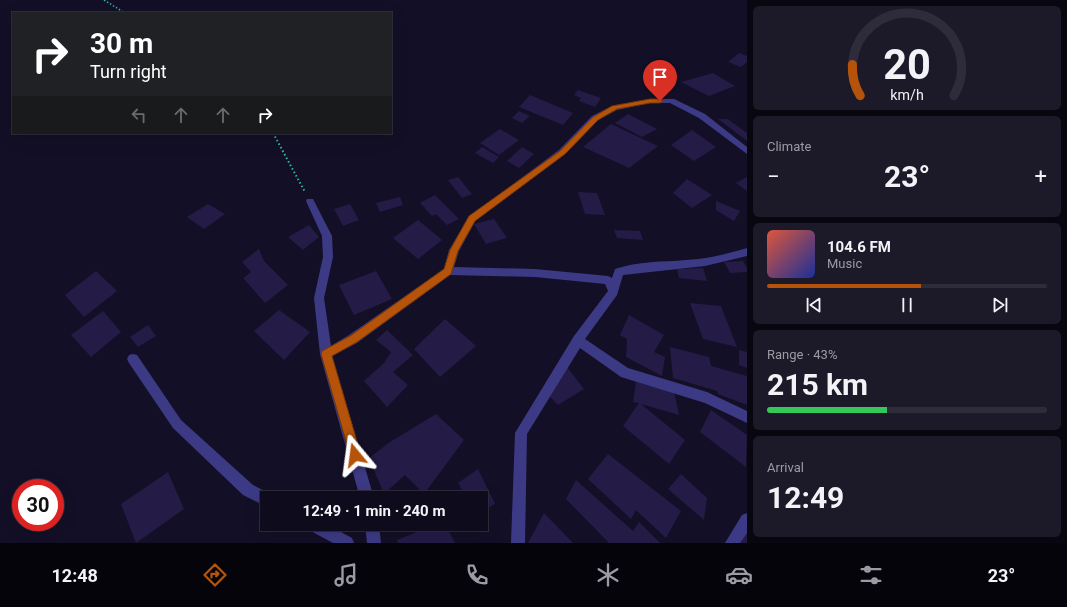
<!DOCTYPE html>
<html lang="en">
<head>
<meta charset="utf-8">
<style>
	:root { --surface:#0e0b1c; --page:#1c1929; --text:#f1f3f6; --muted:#9b9ba3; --line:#2e2b3b; --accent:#b45309 }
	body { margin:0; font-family:Roboto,sans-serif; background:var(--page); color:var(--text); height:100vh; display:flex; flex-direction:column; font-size:15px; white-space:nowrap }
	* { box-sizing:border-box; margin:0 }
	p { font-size:13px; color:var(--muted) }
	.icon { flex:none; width:22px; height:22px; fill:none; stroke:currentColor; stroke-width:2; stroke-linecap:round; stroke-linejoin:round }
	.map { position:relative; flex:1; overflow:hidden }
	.panel { display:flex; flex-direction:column; gap:6px; padding:6px; background:#08060f; width:320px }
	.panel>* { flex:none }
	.hud { position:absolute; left:12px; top:12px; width:380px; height:122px; border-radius:0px; box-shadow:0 4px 16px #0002,0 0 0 1px var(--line); background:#202124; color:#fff; overflow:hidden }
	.speed { position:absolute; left:12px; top:479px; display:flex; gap:8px; font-size:20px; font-weight:700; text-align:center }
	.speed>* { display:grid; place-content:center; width:52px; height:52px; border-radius:50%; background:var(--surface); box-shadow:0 4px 16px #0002,0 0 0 1px var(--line); line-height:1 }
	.speed .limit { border:6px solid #d22; background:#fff; color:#111 }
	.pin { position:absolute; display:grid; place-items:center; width:34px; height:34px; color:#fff; margin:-41px -17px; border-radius:50% 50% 50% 0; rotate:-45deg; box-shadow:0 0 4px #0007 }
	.pin .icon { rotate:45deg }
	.me { position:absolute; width:44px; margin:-22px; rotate:344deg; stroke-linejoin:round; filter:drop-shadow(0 0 3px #0008) }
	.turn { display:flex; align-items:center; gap:14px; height:84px; padding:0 12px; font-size:18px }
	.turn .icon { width:52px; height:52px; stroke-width:2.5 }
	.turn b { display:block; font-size:28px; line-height:34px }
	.lanes { display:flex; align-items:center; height:38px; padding:0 12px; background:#0003; justify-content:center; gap:20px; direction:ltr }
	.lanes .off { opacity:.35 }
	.big { font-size:30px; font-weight:700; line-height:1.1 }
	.panel .widget { flex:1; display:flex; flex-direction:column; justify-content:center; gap:6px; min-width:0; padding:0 14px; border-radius:6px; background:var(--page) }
	.panel .dial { align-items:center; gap:0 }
	.dial svg { height:104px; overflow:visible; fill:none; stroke:var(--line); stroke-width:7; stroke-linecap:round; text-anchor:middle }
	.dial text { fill:var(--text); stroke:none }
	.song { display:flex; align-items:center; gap:12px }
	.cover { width:48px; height:48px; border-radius:6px; background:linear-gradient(135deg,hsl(10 70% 55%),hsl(230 70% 35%)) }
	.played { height:4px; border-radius:2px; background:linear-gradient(90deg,var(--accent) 55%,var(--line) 55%) }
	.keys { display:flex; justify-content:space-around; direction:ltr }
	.heat { display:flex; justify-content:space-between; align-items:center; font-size:22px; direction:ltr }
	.charge { height:6px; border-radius:3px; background:linear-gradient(90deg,#34c759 43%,var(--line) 0) }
	.trip { position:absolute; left:260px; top:491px; width:228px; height:40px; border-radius:0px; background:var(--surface); box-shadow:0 4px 16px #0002,0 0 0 1px var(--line); font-weight:700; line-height:40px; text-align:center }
	.tabs { display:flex; height:64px; justify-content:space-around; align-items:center; background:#06040b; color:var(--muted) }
	.tabs .icon { width:28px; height:28px }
	.tabs .selected { color:var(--accent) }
	.tabs b { font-size:18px; color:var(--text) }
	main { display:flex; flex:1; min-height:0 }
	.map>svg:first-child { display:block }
	.building { fill:#241b47 }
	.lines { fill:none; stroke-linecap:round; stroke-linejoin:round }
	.path-far1 { stroke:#2fb8b0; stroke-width:1.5; stroke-dasharray:1.5 2; stroke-linecap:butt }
	.path { stroke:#2fb8b0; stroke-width:2; stroke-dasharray:1.5 2.5; stroke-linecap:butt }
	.minor { fill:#3d3a85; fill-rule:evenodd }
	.route { fill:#b45309; stroke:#753606 }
</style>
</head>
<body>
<main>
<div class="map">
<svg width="747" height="543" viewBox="0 0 747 543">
	<rect width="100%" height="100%" fill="#130f26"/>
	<g class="building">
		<path d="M739,53l8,3v6l-6,5 -13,-5z"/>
		<path d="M713,73l22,13 -26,10 -28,-14z"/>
		<path d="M578,90l23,8 -6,9 -16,-6 2,-3 -7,-3z"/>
		<path d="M530,95l43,18 -10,12 -44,-18z"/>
		<path d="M519,111l11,5 -8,7 -10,-5z"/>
		<path d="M628,114l29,15 -15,8 -27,-14z"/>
		<path d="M718,119h10l19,14v8z"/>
		<path d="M611,124l47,22 -29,22 -46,-21z"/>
		<path d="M500,129l19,11 -20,15 -19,-12z"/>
		<path d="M692,130l24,17 -22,14 -23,-16z"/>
		<path d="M482,147l17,10 -6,6 -18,-10z"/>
		<path d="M522,147l12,7 -15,14 -12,-7z"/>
		<path d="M458,177l14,17 -10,4 -14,-18z"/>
		<path d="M747,177v14l-11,-8z"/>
		<path d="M687,179l25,16 -20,13 -19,-15z"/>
		<path d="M578,192l19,1 8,22 -20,-1z"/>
		<path d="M435,195l24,24 -12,6 -11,-11 -4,2 -12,-13z"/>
		<path d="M400,197l3,8 -23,7 -4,-9z"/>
		<path d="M716,201l24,10 -6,10 -18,-11z"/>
		<path d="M208,204l17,10 -21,15 -17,-12z"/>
		<path d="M350,204l9,16 -16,6 -9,-17z"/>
		<path d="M494,219l13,19 -21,6 -12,-20z"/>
		<path d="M418,220l24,20 -24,19 -25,-21z"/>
		<path d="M309,225l10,12 -16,13 -15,-13z"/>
		<path d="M614,230l26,1 3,9 -26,-2z"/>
		<path d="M259,249l5,12 24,24 -23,18 -22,-25 8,-6 -9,-10z"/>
		<path d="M743,261l4,7v4l-17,1 -6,-11z"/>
		<path d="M703,268l4,13 -28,-3 -2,-9z"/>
		<path d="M96,271l21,20 -33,26 -19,-22z"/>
		<path d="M376,271l16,28 -38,16 -15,-30z"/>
		<path d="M690,303l31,3 16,41 -34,-8z"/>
		<path d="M279,310l31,22 -26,28 -30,-29z"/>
		<path d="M103,311l18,21 -30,25 -20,-22z"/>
		<path d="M629,315l35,20 -10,17 11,5 -3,19 -36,-19 1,-18 -7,-4z"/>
		<path d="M445,319l31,27 -36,31 -26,-28z"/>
		<path d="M148,325l8,11 -18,11 -8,-10z"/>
		<path d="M387,330l26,25 -20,17 15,13 -21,22 -23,-26 20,-18 7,-11 -15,-12z"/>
		<path d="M670,347l39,10 2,9 36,10v29l-29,-11 -1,-3 -44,-13z"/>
		<path d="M739,350l8,2v16l-8,-3z"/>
		<path d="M567,367l17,22 -26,16 -12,-12z"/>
		<path d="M636,382l38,9 5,24 -38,-11 44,36 -16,24 -46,-38 16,-23 -6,-1z"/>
		<path d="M711,410l36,25 -1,32 -46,-35z"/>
		<path d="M436,414l28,26 -40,54 -19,-19 -21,19 -15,-36 21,-16z"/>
		<path d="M608,454l73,57 -15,27 -30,-28 -5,9 -43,-40z"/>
		<path d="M478,469l17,35 -14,8v-14h-15l-8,-15z"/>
		<path d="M168,472l16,37 -48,34 -15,-39z"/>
		<path d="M681,474l26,24 -3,22 -36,-31z"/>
		<path d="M576,480l57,51 6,-9 21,21h-51l-43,-44z"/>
		<path d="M544,513l29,30h-45z"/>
		<path d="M747,520v23h-15z"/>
		<path d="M437,524h8l10,19h-57l-1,-3z"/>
	</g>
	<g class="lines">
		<path class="path-far1" d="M104,0l21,13"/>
		<path class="path" d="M273,133l32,59"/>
		<g class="minor">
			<path d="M650,99h24l31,15 42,33v7l-48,-36 -29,-15h-20l-33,7 -19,10 -33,34 -90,67 -16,30 -5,16 81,2 73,7 4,2 3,-9c23,-8 48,-7 71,-9 21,-1 41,-6 61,-12v8l-42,10 -82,9 -6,20 -32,44 43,29 79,24 40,19v12l-42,-20 -84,-26 -41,-29 -53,86 -2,109h-14l4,-110 59,-97 34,-45 -3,-7 -70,-7 -85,-2 -93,68 -25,13 42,142h-14l-40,-144 -6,-56 9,-41 -1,-21 -16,-35 1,-2h6l19,37 1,21 -9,41 7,48 18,-11 95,-66 5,-19 20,-33 90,-67 33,-34 20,-10z"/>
			<path d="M133,354l4,1 44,65 72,65 19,10 1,3h-6v9l-24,-12 -70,-67 -44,-65 -2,-4 2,-4z"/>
			<path d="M747,513v20l-7,10h-15l17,-28z"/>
			<path d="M305,524h21l26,14 2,5h-21l-26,-14z"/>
			<path d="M365,524h14l2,19h-14z"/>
		</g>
	</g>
	<path class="route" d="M650,99h10l4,2 -4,2h-10l-33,6 -19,11 -33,34 -90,67 -17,30 -7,23 -94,68 -25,14 29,99 -2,4 -4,2 -4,-2 -30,-105 1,-3 28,-15 94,-67 6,-19 19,-34 91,-65 33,-34 19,-11z"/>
</svg>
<div class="speed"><div class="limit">30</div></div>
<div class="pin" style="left:660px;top:101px;background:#d93025"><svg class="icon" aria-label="arrive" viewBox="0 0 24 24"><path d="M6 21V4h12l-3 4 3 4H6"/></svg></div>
<svg class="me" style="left:355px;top:455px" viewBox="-20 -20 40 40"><path d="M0-17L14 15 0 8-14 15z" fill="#b45309" stroke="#fff" stroke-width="4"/></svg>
<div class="trip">12:49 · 1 min · 240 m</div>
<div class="hud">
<div class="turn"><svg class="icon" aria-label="right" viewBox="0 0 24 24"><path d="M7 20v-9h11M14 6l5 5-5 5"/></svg><div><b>30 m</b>Turn right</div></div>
<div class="lanes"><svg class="icon off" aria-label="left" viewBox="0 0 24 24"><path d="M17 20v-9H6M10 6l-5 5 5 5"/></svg><svg class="icon off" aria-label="ahead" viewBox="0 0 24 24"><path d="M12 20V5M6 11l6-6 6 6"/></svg><svg class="icon off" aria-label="ahead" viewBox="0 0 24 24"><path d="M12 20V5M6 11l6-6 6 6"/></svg><svg class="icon" aria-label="right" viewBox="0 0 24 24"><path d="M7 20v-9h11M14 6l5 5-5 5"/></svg></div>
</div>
</div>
<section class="panel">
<div class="widget dial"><svg viewBox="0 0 100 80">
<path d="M14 69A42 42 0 1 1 86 69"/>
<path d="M14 69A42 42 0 0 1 8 45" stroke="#b45309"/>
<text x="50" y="56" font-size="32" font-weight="700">20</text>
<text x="50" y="72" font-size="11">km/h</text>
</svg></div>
<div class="widget"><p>Climate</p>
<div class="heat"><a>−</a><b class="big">23°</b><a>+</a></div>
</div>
<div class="widget">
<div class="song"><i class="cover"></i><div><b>104.6 FM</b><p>Music</p></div></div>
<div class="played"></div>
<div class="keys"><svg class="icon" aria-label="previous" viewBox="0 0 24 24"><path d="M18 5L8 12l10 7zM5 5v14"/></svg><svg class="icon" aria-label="pause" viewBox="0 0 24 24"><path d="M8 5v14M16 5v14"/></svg><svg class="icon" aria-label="next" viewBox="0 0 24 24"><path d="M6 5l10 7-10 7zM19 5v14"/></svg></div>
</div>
<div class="widget"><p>Range · 43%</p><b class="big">215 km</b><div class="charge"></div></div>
<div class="widget"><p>Arrival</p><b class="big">12:49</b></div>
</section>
</main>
<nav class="tabs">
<b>12:48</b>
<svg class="icon selected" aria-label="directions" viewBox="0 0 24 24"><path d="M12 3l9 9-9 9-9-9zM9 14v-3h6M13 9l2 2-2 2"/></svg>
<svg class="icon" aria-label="music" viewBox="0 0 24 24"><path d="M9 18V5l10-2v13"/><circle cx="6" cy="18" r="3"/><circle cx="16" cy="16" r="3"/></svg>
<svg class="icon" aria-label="phone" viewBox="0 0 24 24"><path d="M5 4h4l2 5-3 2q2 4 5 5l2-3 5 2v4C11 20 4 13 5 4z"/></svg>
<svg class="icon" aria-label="climate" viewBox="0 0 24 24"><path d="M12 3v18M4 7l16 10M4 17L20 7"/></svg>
<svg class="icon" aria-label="car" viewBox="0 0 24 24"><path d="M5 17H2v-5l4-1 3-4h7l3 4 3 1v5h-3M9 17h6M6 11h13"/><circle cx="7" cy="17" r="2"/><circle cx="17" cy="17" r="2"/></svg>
<svg class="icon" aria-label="filters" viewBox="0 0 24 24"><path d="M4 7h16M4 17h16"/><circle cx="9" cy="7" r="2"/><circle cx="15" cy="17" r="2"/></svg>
<b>23°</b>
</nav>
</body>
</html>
